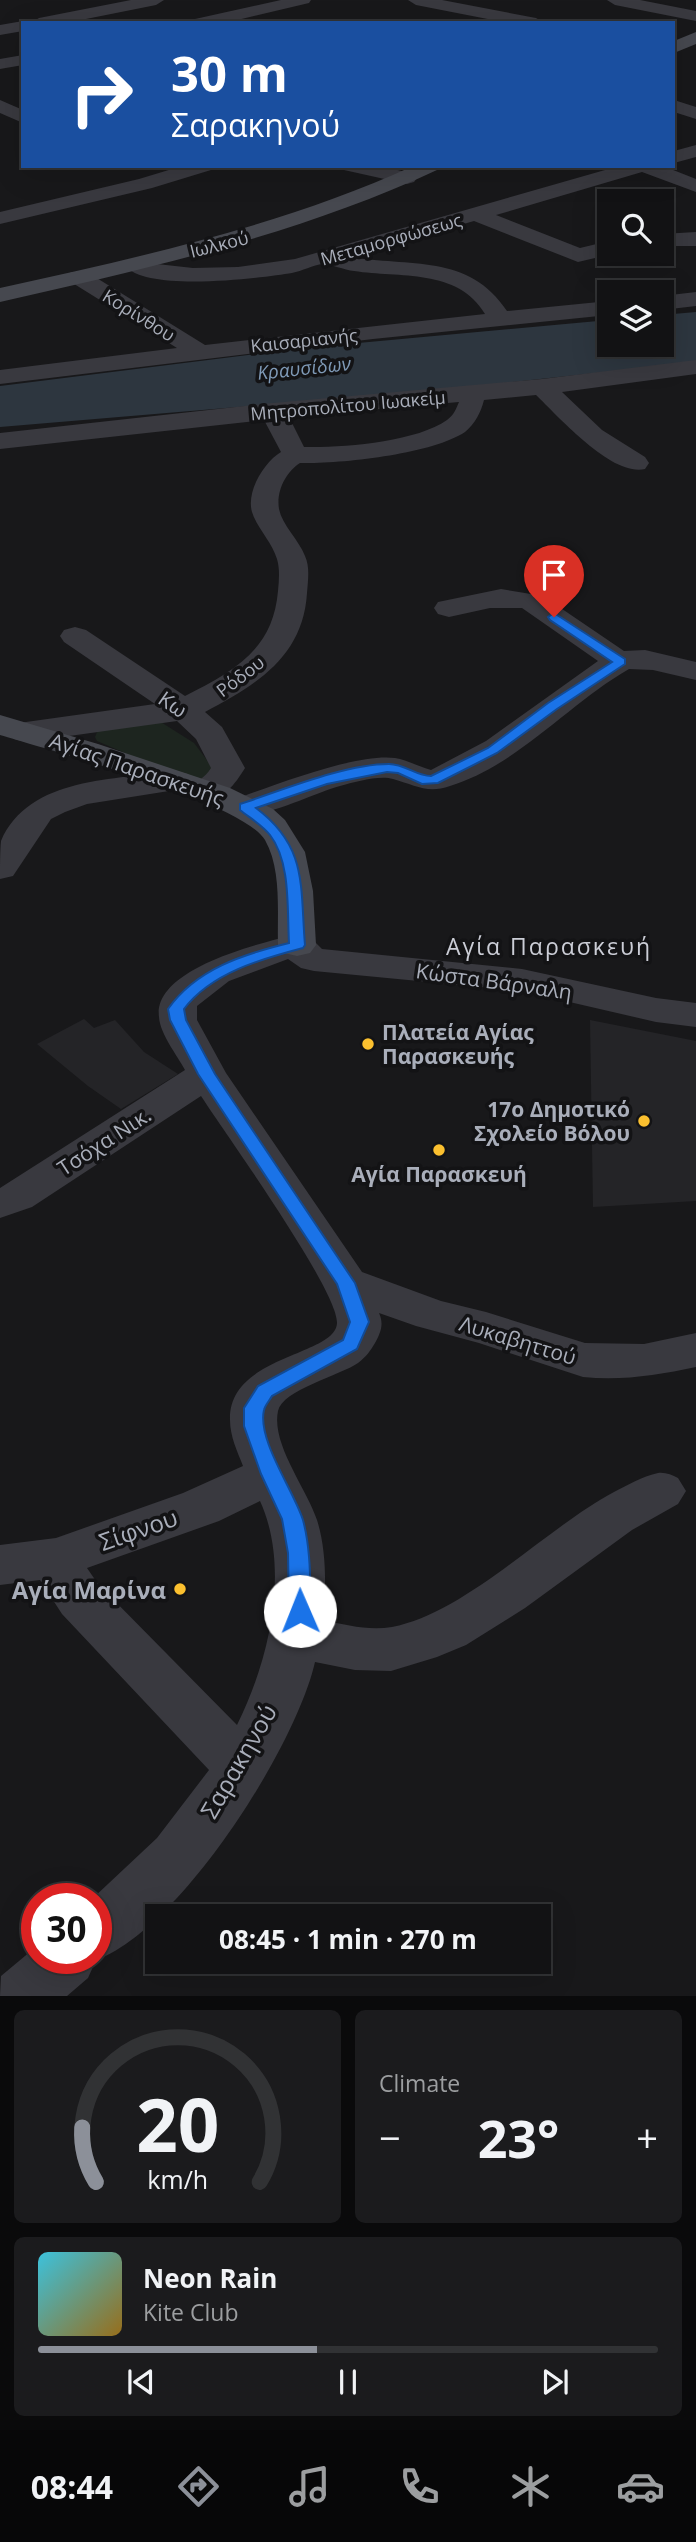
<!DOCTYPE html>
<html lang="en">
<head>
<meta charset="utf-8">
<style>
	:root { --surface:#121214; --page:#1b1b1d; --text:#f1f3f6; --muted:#9c9ea0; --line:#313234; --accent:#8c9099 }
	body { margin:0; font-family:"Open Sans",sans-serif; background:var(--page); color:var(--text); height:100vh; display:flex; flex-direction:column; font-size:26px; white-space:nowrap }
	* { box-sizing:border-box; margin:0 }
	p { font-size:23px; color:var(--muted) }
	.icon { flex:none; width:38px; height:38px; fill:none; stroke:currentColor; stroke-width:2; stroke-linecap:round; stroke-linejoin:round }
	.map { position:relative; height:1996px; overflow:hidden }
	.panel { display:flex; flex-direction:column; gap:14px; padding:14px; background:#0a0a0b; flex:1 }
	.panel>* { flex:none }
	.banner { position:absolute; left:21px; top:21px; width:654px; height:147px; border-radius:0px; box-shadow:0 7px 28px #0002,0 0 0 2px var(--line); background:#1a4fa0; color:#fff; overflow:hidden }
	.controls { position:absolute; left:597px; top:189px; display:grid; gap:14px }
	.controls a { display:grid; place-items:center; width:77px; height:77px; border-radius:0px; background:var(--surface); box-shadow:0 7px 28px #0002,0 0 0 2px var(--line); font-size:35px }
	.speed { position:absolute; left:21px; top:1883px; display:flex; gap:14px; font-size:35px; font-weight:700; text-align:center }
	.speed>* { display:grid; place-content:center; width:91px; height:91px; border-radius:50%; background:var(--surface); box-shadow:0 7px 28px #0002,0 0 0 2px var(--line); line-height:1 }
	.speed .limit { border:10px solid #d22; background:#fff; color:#111 }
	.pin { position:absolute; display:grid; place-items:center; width:60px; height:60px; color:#fff; margin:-72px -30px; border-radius:50% 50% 50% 0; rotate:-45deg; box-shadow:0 0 7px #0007 }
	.pin .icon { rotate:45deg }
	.me { position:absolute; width:77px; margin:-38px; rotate:359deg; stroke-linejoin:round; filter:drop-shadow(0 0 5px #0008) }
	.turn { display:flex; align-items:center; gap:24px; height:147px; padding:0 35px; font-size:32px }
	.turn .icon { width:91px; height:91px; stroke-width:2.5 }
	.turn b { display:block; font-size:49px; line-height:60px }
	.big { font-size:52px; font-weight:700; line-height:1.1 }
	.panel .tile { flex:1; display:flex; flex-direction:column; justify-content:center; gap:10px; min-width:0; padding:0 24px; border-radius:10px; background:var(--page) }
	.panel .dial { align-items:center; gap:0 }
	.dial svg { height:182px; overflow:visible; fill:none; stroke:var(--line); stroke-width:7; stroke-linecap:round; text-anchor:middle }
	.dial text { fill:var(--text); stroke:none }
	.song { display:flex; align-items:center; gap:21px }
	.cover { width:84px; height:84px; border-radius:10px; background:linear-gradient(135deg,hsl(190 70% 55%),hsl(40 70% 35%)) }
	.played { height:7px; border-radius:4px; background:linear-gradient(90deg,var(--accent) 45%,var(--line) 45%) }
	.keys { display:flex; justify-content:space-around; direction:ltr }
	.heat { display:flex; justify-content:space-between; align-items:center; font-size:38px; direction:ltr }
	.panel .tiles { flex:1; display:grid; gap:14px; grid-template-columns:1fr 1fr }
	.tile:last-child { grid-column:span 2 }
	.trip { position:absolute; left:145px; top:1904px; width:406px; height:70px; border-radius:0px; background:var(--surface); box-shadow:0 7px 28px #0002,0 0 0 2px var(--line); font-weight:700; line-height:70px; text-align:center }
	.tabs { display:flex; height:112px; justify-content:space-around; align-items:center; background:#070708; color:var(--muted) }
	.tabs .icon { width:49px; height:49px }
	.tabs .on { color:var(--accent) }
	.tabs b { font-size:32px; color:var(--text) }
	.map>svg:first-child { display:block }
	.built { fill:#242427 }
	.green { fill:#1d251f }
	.water { fill:#2d363f }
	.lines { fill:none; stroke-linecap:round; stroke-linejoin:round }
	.street { fill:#39393f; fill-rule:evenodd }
	.secondary { fill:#46484f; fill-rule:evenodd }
	.route { fill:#1a73e8; stroke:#114b97; stroke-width:2 }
	.poi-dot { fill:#fbc02f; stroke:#131315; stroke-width:2.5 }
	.labels { text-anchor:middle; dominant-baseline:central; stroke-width:7; stroke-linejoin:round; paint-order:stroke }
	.far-street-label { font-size:18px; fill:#a9aeba; stroke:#131315 }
	.far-water-label { font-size:19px; font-style:italic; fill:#7f9ab7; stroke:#131315 }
	.street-label { font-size:21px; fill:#a9aeba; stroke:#131315 }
	.poi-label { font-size:21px; font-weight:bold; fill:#a9aeba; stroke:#131315; text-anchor:start }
	.neighbourhood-label { font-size:23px; letter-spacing:2px; fill:#cbcdd6; stroke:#131315 }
	.near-street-label { font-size:24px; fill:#a9aeba; stroke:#131315 }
	.near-poi-label { font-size:24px; font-weight:bold; fill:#a9aeba; stroke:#131315; text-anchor:end }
</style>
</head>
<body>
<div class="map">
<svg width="696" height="1996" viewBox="0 0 696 1996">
	<rect width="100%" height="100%" fill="#18181a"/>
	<g class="built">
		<path d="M84,1019l10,9 21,-8 29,32 34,22 -57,35 -33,-23 -51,-42z"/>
		<path d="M590,1020l106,21v160l-103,6z"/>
	</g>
	<path class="green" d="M156,719l38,24 22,29 -6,6 -22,2 -91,-39 -2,-4 3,-7z"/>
	<path class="water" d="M696,312v50l-265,29 -431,36v-41l304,-38 305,-28v25h53v-30z"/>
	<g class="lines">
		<g class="street">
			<path d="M131,0h33l-8,5 -90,18h-35l8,-5z"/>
			<path d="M281,0h30l-2,3 -84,20h-32l2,-4z"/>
			<path d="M408,0h34l94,18 8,5h-36l-92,-18z"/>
			<path d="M607,0h33l56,11v10l-81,-16z"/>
			<path d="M23,21l6,2h-6v8l-23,4v-10z"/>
			<path d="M23,55v10l-23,4v-10z"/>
			<path d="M0,100l23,10v13l-23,-10z"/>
			<path d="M674,100l22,7v12l-22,-7z"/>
			<path d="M696,145v12l-22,6v-12z"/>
			<path d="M182,166h32l-3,4 -59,18 -152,36v-12l139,-33z"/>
			<path d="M341,166h40l33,8 3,4 -3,4 -7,2 -63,-14z"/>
			<path d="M619,166h44l33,13v13l-54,-20 -146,43 84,33 29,-7v13h3l-34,8 -104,-41 -125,36c60,10 120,-4 158,54l102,-10v14l-236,24 -373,45v-14l177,-22 -106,-66 -3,-5 3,-5h16l118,73 280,-31c-27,-46 -86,-36 -131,-43 -10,-1 -23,-7 -31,-7 -10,1 -21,7 -31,9 -31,5 -148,20 -167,-8l3,-5 8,-2 21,6 36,4 45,-1 57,-8z"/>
			<path d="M696,232v14h-34v-12z"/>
			<path d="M696,292v14l-34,4v-14z"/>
			<path d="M696,360v14l-134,18 40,38 43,27 4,6 -4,6c-33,8 -86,-52 -109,-74l-52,5c-3,12 -9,24 -19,32 -33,22 -124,32 -165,31 -14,9 -24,28 -21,46 3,16 20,31 26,47 5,11 3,24 2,37 -4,64 -51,92 -102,119l17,15 23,41c-13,21 -25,36 -51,29l-5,-7c7,-9 16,-12 22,-22l-15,-29 -19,-18 -151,21 -12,-3 -4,-7 4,-7 12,-3 129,-18 -91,-62 -4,-6 4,-6 11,-3 11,3 99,66c49,-25 88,-46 93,-105 1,-11 2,-22 -1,-32 -5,-17 -20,-31 -25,-47 -6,-20 12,-50 29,-60l-17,-32 -264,29v-16l273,-30 269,-24zM459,402c-3,7 -5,13 -12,18 -31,22 -105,28 -143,27l-15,-30z"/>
			<path d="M501,589l42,7 81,55 21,-1 51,12v18l-43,-10 -24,-1c-61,35 -111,96 -179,117 -23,8 -35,-1 -57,-7 -14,-4 -38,3 -53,7 -29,8 -79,35 -107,28l-5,-7 5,-7c39,-14 123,-47 162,-42 13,2 24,9 36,12l55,-29 112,-80 -76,-53h-32l-41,9 -11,-3 -4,-6 4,-6z"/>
			<path d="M176,771l12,3 5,7 -5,7 -101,16 -22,8 -14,7 -38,57 -13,3c0,-11 0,-28 1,-38 28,-65 115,-61 175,-70z"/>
			<path d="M297,934l13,3 12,12 200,20 134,29 40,5v24l-40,-5 -134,-31 -208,-20 -13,-3 -13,-9 -59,22 -32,25v14l29,53 136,199 79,29 45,11 99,31 59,1 52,-11v34c-38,8 -74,14 -113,10l-104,-34 -63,-17 -37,-13c5,11 2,19 -4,30 -4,7 -9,14 -17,20 -17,12 -76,27 -80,48 -7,33 29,78 39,109 10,32 9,68 6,100 23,5 46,11 69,7 74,-14 154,-99 222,-135 14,-7 29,-16 44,-19 7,-1 14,2 20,5l8,13 -8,13 -46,26 -107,78 -59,37 -29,12 -46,14 -36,-1 -40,-8c-19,85 -136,269 -219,298l-8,18 -21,18h-67l1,-20 36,-30v12h59v-59h-4l65,-61 52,-68 -147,-156 -22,-34 -40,5v-40l56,-7 127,-45 60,-27c-6,-15 -13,-30 -13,-46 -2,-65 106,-64 107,-97 1,-33 -112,-190 -136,-227l-169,111 -32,11v-30l185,-118c-8,-15 -25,-36 -26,-53 -6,-49 103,-74 138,-83zM260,1501c31,68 9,160 -23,224l-139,-141 -11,-16 132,-47z"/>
		</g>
		<g class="secondary">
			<path d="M696,32v12l-22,9v-12z"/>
			<path d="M413,166h27l-3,4c-140,65 -287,98 -437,132v-14c141,-31 281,-62 413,-122z"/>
			<path d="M0,715l98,29 132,44 43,21 12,11 20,32 8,39 3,54 -6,8 -13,3 -13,-3 -6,-8c-1,-33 4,-75 -13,-105 -23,-38 -216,-90 -265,-105z"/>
		</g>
	</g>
	<path class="route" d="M554,613l71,46v5l-68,45 -60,44 -59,30 -16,1 -24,-11 -11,-1 -60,12 -71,24c52,39 44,78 49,137l-2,3c-42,11 -92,25 -119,61l2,11 29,54 140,209 14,39 -12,27 -85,47c-2,4 -7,9 -8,14 -7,30 30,81 39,110 8,30 7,61 8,91l-4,6 -7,3 -8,-3 -3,-6 -1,-58 -6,-34 -21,-45 -17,-48v-18l14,-22 85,-46 7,-18 -13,-38 -139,-210 -28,-54 -2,-11c28,-40 76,-55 121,-66 -2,-33 2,-81 -19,-108 -8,-10 -20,-17 -30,-25v-6c43,-14 105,-40 149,-40 16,0 27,12 42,12l57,-28 60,-45 64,-41 -62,-42 -2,-3z"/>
	<g class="poi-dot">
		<circle cx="368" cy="1044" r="7"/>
		<circle cx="644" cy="1121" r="7"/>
		<circle cx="439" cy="1150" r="7"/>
		<circle cx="180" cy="1589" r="7"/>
	</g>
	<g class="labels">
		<g class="far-street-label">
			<text transform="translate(391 239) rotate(-16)">Μεταμορφώσεως</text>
			<text transform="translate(219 244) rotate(-14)">Ιωλκού</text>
			<text transform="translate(139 315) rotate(32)">Κορίνθου</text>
			<text transform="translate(304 340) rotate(-6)">Καισαριανής</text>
			<text transform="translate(348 405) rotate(-5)">Μητροπολίτου Ιωακείμ</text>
			<text transform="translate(240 676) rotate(-37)">Ρόδου</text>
		</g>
		<g class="far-water-label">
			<text transform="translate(304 368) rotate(-6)">Κραυσίδων</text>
		</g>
		<g class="street-label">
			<text transform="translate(173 704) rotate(35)">Κω</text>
			<text transform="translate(137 769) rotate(19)">Αγίας Παρασκευής</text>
			<text transform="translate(494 981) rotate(8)">Κώστα Βάρναλη</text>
			<text transform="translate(104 1141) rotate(-33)">Τσόχα Νικ.</text>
			<text transform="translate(518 1340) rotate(17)">Λυκαβηττού</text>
		</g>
		<g class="poi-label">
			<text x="382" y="1032">Πλατεία Αγίας<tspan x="382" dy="24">Παρασκευής</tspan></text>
			<text x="630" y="1109" text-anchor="end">17ο Δημοτικό<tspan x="630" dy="24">Σχολείο Βόλου</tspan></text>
			<text x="439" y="1174" text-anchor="middle">Αγία Παρασκευή</text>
		</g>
		<g class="neighbourhood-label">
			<text x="549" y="946">Αγία Παρασκευή</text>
		</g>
		<g class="near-street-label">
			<text transform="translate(138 1529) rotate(-19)">Σίφνου</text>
			<text transform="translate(238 1761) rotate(-60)">Σαρακηνού</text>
		</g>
		<g class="near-poi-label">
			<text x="166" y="1589">Αγία Μαρίνα</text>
		</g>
	</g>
</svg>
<div class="controls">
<a><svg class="icon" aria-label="search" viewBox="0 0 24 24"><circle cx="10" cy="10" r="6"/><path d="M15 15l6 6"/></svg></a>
<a><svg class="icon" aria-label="layers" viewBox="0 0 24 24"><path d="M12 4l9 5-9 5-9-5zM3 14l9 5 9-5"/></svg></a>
</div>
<div class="speed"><div class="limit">30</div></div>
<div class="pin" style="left:554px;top:617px;background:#d93025"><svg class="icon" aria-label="arrive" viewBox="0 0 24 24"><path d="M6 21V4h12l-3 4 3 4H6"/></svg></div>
<svg class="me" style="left:300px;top:1611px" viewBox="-20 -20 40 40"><circle r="19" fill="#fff"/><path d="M0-13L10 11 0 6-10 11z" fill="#1a73e8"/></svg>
<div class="trip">08:45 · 1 min · 270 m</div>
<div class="banner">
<div class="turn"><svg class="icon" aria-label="right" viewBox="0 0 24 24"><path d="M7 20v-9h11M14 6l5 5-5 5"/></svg><div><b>30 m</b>Σαρακηνού</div></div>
</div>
</div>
<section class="panel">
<div class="tiles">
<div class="tile dial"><svg viewBox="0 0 100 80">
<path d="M14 69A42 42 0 1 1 86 69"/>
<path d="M14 69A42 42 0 0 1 8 45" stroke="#8c9099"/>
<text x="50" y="56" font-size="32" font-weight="700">20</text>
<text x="50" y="72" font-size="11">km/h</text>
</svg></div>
<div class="tile"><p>Climate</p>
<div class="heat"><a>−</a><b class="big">23°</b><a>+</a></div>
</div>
<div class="tile">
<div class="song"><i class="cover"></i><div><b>Neon Rain</b><p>Kite Club</p></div></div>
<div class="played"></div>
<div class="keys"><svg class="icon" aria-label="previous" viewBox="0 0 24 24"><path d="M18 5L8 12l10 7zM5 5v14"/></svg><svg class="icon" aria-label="pause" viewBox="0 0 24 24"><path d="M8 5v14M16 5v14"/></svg><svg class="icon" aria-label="next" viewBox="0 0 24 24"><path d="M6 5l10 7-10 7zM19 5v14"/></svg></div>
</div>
</div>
</section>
<nav class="tabs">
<b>08:44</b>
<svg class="icon on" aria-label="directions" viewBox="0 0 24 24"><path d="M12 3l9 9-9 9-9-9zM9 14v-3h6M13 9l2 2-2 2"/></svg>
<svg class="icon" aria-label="music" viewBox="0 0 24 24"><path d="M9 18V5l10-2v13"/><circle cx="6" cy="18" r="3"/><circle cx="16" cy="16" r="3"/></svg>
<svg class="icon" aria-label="phone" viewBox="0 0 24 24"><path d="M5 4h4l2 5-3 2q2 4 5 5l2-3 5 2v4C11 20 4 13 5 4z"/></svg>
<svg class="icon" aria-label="climate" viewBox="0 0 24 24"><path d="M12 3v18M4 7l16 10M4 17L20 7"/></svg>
<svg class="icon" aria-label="car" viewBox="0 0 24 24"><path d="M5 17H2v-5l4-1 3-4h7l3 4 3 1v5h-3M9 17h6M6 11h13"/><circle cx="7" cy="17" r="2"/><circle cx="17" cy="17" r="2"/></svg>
</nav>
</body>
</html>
